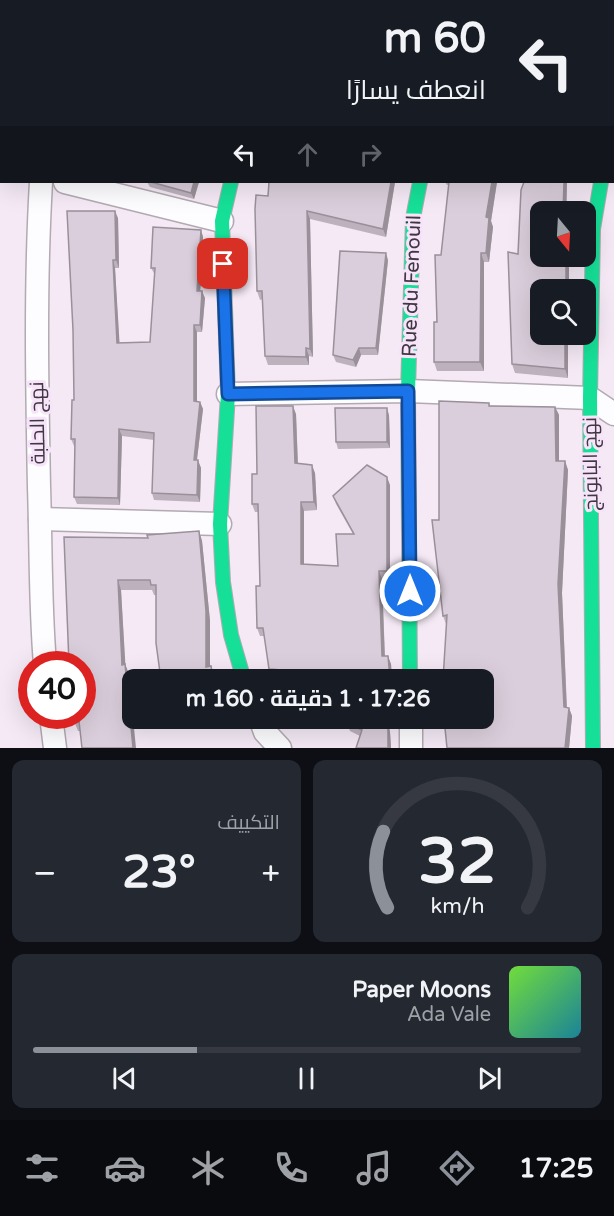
<!DOCTYPE html>
<html lang="ar">
<head>
<meta charset="utf-8">
<style>
	:root { --surface:#171b24; --page:#242831; --text:#f1f3f6; --muted:#9ea1a6; --line:#363941; --accent:#8c9099 }
	body { margin:0; font-family:"Varela Round",Cairo,sans-serif; background:var(--page); color:var(--text); direction:rtl; height:100vh; display:flex; flex-direction:column; font-size:22px; white-space:nowrap }
	* { box-sizing:border-box; margin:0 }
	p { font-size:20px; color:var(--muted) }
	.icon { flex:none; width:33px; height:33px; fill:none; stroke:currentColor; stroke-width:2; stroke-linecap:round; stroke-linejoin:round }
	.map { position:relative; height:748px; overflow:hidden; direction:ltr }
	.sheet { display:flex; flex-direction:column; gap:12px; padding:12px; background:#0d0f14; flex:1 }
	.sheet>* { flex:none }
	.banner { position:absolute; left:0px; top:0px; width:615px; height:183px; box-shadow:0 6px 24px #0002; direction:rtl; background:#171b24; color:var(--text); overflow:hidden }
	.needle { width:39px; rotate:162deg }
	.tools { position:absolute; left:530px; top:201px; display:grid; gap:12px }
	.tools a { display:grid; place-items:center; width:66px; height:66px; border-radius:12px; background:var(--surface); box-shadow:0 6px 24px #0002; font-size:30px }
	.speed { position:absolute; left:18px; top:651px; display:flex; gap:12px; font-size:30px; font-weight:700; text-align:center }
	.speed>* { display:grid; place-content:center; width:78px; height:78px; border-radius:50%; background:var(--surface); box-shadow:0 6px 24px #0002; line-height:1 }
	.speed .limit { border:9px solid #d22; background:#fff; color:#111 }
	.pin { position:absolute; display:grid; place-items:center; width:51px; height:51px; color:#fff; margin:-26px; border-radius:12px; box-shadow:0 3px 9px #0006 }
	.me { position:absolute; width:66px; margin:-33px; rotate:0deg; stroke-linejoin:round; filter:drop-shadow(0 0 4px #0008) }
	.turn { display:flex; align-items:center; gap:21px; height:126px; padding:0 30px; font-size:27px }
	.turn .icon { width:78px; height:78px; stroke-width:2.5 }
	.turn b { display:block; font-size:42px; line-height:51px }
	.lanes { display:flex; align-items:center; height:57px; padding:0 30px; background:#0003; justify-content:center; gap:30px; direction:ltr }
	.lanes .off { opacity:.35 }
	.big { font-size:45px; font-weight:700; line-height:1.1 }
	.sheet .widget { flex:1; display:flex; flex-direction:column; justify-content:center; gap:9px; min-width:0; padding:0 21px; border-radius:12px; background:var(--page) }
	.sheet .dial { align-items:center; gap:0 }
	.dial svg { height:156px; overflow:visible; fill:none; stroke:var(--line); stroke-width:7; stroke-linecap:round; text-anchor:middle }
	.dial text { fill:var(--text); stroke:none }
	.song { display:flex; align-items:center; gap:18px }
	.cover { width:72px; height:72px; border-radius:9px; background:linear-gradient(135deg,hsl(100 70% 55%),hsl(190 70% 35%)) }
	.played { height:6px; border-radius:3px; background:linear-gradient(90deg,var(--accent) 30%,var(--line) 30%) }
	.keys { display:flex; justify-content:space-around; direction:ltr }
	.heat { display:flex; justify-content:space-between; align-items:center; font-size:33px; direction:ltr }
	.sheet .tiles { flex:1; display:grid; gap:12px; grid-template-columns:1fr 1fr }
	.widget:last-child { grid-column:span 2 }
	.trip { position:absolute; left:122px; top:669px; width:372px; height:60px; border-radius:12px; background:var(--surface); box-shadow:0 6px 24px #0002; font-weight:700; line-height:60px; text-align:center; direction:rtl }
	.menu { display:flex; height:96px; justify-content:space-around; align-items:center; background:#090b0e; color:var(--muted) }
	.menu .icon { width:42px; height:42px }
	.menu .on { color:var(--accent) }
	.menu b { font-size:27px; color:var(--text) }
	.map>svg:first-child { display:block }
	.lines { fill:none; stroke-linecap:round; stroke-linejoin:round }
	.street-casing { stroke:#b2aab2; stroke-width:25 }
	.fast-casing { stroke:#b2aab2; stroke-width:16 }
	.street { stroke:#fdfcfe; stroke-width:22 }
	.fast { stroke:#16e098; stroke-width:14 }
	.wall { fill:#bcb1bd }
	.shaded-wall { fill:#99909a }
	.building { fill:#dbcedc; stroke:#99909a; stroke-width:1.5 }
	.route-casing { stroke:#114b97; stroke-width:15 }
	.route { stroke:#1a73e8; stroke-width:10 }
	.labels { text-anchor:middle; dominant-baseline:central; stroke-width:6; stroke-linejoin:round; paint-order:stroke }
	.street-label { font-size:20px; fill:#403840; stroke:#f8e4fa }
</style>
</head>
<body>
<div class="map">
<svg width="614" height="748" viewBox="0 0 614 748">
	<rect width="100%" height="100%" fill="#f4e9f5"/>
	<g class="lines">
		<defs>
			<g id="street">
				<path d="M495,0l3,2"/>
				<path d="M75,2l1,-2"/>
				<path d="M274,2v-2"/>
				<path d="M458,2l1,-2"/>
				<path d="M614,109v-3"/>
				<path d="M41,182c-6,102 -4,203 -2,305 2,59 1,118 6,177"/>
				<path d="M65,182l157,39"/>
				<path d="M228,394l180,-3 182,7 24,16"/>
				<path d="M40,519l180,5"/>
				<path d="M51,716l4,32"/>
				<path d="M260,718l5,14 15,16"/>
				<path d="M411,718v30"/>
			</g>
			<g id="fast">
				<path d="M231,182l-9,39 6,173 -8,130 3,58 8,53 13,45"/>
				<path d="M410,680l-2,-289 5,-173 7,-36"/>
				<path d="M593,748l-3,-350 3,-169 8,-47"/>
			</g>
		</defs>
		<use href="#street" class="street-casing"/>
		<use href="#fast" class="fast-casing"/>
		<use href="#street" class="street"/>
		<use href="#fast" class="fast"/>
	</g>
	<g class="wall">
		<path d="M170,0h76l-1,2h-71z"/>
		<path d="M147,182h52l-5,17 -44,-12z"/>
		<path d="M269,182h126l-9,55 -76,-18 3,138 -4,-1v9h-41l-3,-9 -2,-57 -3,1 -3,-9z"/>
		<path d="M445,182h52l-6,39 2,6 -4,35h-5v109h-47l-3,-9 7,-107 8,-70h-2z"/>
		<path d="M524,182h43l-1,78 3,8v22h-29v44h28v44l-53,-5 -3,-9z"/>
		<path d="M118,218l1,50h-4l4,75 31,-1 5,-67 -4,-7 50,-38 2,7 -3,54 5,7 -3,34h-5v69l3,1 3,7 -6,51 4,8 -1,34 -46,-2 -2,-7 2,-53 -32,-4 -2,69 -43,-1 -3,-7 1,-51h-1l-3,-7 3,-39z"/>
		<path d="M388,260l-10,95h-17l-5,12 -20,-5 -3,-7z"/>
		<path d="M489,403l1,3 65,1 4,8v46h6l3,9 -6,123 5,114 2,1 3,8 -3,32h-122l-1,-124 -3,-8 -4,-96z"/>
		<path d="M296,414l2,49 17,10 2,37 -13,1v53l34,2 15,-32 -17,-30 -3,-8 57,-11v94h-8l3,77 6,8 1,16h-109v-2l-11,-1 -3,-8 -4,-33h-5l-3,-8 3,-42 -2,-74h-3l-3,-8 5,-30z"/>
		<path d="M389,415l1,33 -52,1 -2,-7z"/>
		<path d="M199,531l3,10 8,80v45h1l4,10 -59,-81h-2l-2,-5h-31l4,74 4,10 -49,57h-2l-4,-10 -10,-184 84,1z"/>
		<path d="M166,718h54v2l-51,7z"/>
		<path d="M347,718h33v6l8,-1 2,9 1,16h-35l4,-12 -10,-5 -3,-8z"/>
	</g>
	<g class="shaded-wall">
		<path d="M194,182h5l-5,17 -3,-6z"/>
		<path d="M391,182h4l-9,55 -3,-8z"/>
		<path d="M492,182h5l-6,39 2,6 -4,35 -3,-9v-36z"/>
		<path d="M564,182h3l-1,30h-3z"/>
		<path d="M115,211l3,7 1,50 -3,-8z"/>
		<path d="M307,211l3,8 3,138 -3,-8z"/>
		<path d="M201,230l2,7 -3,61 -3,-7z"/>
		<path d="M386,253l2,7 -10,95 -2,-7z"/>
		<path d="M481,253l3,9v109l-4,-9z"/>
		<path d="M113,260l2,8 5,82 -3,-7z"/>
		<path d="M566,260l3,8v22h-3z"/>
		<path d="M202,291l3,7 -3,34 -2,-7z"/>
		<path d="M194,325l3,7v76l-3,-7z"/>
		<path d="M565,334h3v44l-3,-9z"/>
		<path d="M306,348l3,8v9l-3,-8z"/>
		<path d="M359,348l2,7 -5,12 -3,-7z"/>
		<path d="M200,402l3,7 -7,58 -2,-7z"/>
		<path d="M293,406l3,8 2,57 -3,-8z"/>
		<path d="M555,407l4,8v55l-3,-9z"/>
		<path d="M387,408l2,7 1,33 -3,-6z"/>
		<path d="M119,429l3,7 -2,69 -2,-7z"/>
		<path d="M198,460l3,8 -1,34 -3,-7z"/>
		<path d="M565,461l3,9 -6,123 5,123 -3,-9 -6,-123z"/>
		<path d="M312,465l3,8 2,37 -3,-8z"/>
		<path d="M387,477l3,8v94l-3,-8z"/>
		<path d="M301,502l3,9v61l-3,-8z"/>
		<path d="M199,531l3,10 8,80v56l-4,-10z"/>
		<path d="M379,571l3,8 3,85 -3,-8z"/>
		<path d="M118,580l3,10 5,85 -4,-10z"/>
		<path d="M388,656l3,8 1,16 -2,-1z"/>
		<path d="M125,664l4,10 3,33v11h1l3,30h-3z"/>
		<path d="M211,666l4,10v4h-2z"/>
		<path d="M569,708l3,8 -3,32h-4z"/>
		<path d="M388,723l2,9 1,16h-3z"/>
	</g>
	<g class="building">
		<path d="M120,0h45l-1,2h-45z"/>
		<path d="M186,0h54v2h-50z"/>
		<rect x="302" y="0" width="44" height="2"/>
		<path d="M383,0h49v2h-50z"/>
		<path d="M565,0h49v21v-19h-47z"/>
		<path d="M151,182h43l-3,11z"/>
		<path d="M269,182h122l-8,47 -76,-18 3,138 -4,-1v9l-41,-1 -3,-65h-5l-2,-82 1,-14 12,1z"/>
		<path d="M449,182h43l-6,35 3,1 -3,35h-5l-1,109h-46v-40h3l-2,-67h6z"/>
		<path d="M524,182h40l-1,30h-23v44h22v3l4,1v27h-13v3h-13v44h25v35l-53,-5 -4,-112 10,2 3,-64z"/>
		<path d="M67,211h48l1,49h-3l4,83 33,-1 5,-74h-4l2,-41 48,3 -4,61h5l-2,34h-6v76l6,1 -6,58h4l-1,35 -45,-2 2,-60 -35,-4 -1,69 -44,-1 1,-58h-4l1,-39h2l-1,-70z"/>
		<path d="M340,251l46,2 -10,95h-17l-6,12 -20,-5z"/>
		<path d="M439,401l50,2v3l66,1 1,54h9l-7,123 6,123 5,1 -4,40h-118l-3,-30h39v-38h-40l4,-65 -4,1 -11,-96h7z"/>
		<path d="M256,406h37l2,57 17,2 2,37h-13v62l37,2 -2,-32h18l-21,-38 34,-31 20,12v94h-8l3,85h6l2,23 -15,-2v3h-92l-1,-10 -13,-1 -6,-41h-6l-1,-42h4l-2,-82h-6v-30h5z"/>
		<path d="M335,408h52v34h-51z"/>
		<path d="M199,531l7,80v56l5,-1 2,14h-52l-5,-37v-58h-5l-1,-5h-32l4,85 3,-1 8,84h-51l-3,-27h-5v-5h8v-52h-13l-5,-127 84,1 -1,-3z"/>
		<path d="M347,718h31v6l10,-1v25h-32l6,-18 -15,-7z"/>
	</g>
	<g class="lines">
		<defs>
			<path id="route" d="M223,264l5,130 180,-3 2,200"/>
		</defs>
		<use href="#route" class="route-casing"/>
		<use href="#route" class="route"/>
	</g>
	<g class="labels">
		<g class="street-label">
			<text transform="translate(412 286) rotate(-88)">Rue du Fenouil</text>
			<text transform="translate(38 423) rotate(-91)">نهج الحلبة</text>
			<text transform="translate(591 464) rotate(-91)">نهج البابونج</text>
		</g>
	</g>
</svg>
<div class="tools">
<a><svg class="needle" viewBox="-14 -14 28 28"><path d="M0-13l5 13h-10z" fill="#e53935"/><path d="M0 13l5-13h-10z" fill="#9ea1a6"/></svg></a>
<a><svg class="icon" aria-label="search" viewBox="0 0 24 24"><circle cx="10" cy="10" r="6"/><path d="M15 15l6 6"/></svg></a>
</div>
<div class="speed"><div class="limit">40</div></div>
<div class="pin" style="left:223px;top:264px;background:#d93025"><svg class="icon" aria-label="arrive" viewBox="0 0 24 24"><path d="M6 21V4h12l-3 4 3 4H6"/></svg></div>
<svg class="me" style="left:410px;top:591px" viewBox="-20 -20 40 40"><circle r="17" fill="#1a73e8" stroke="#fff" stroke-width="3"/><path d="M0-11L8 9 0 5-8 9z" fill="#fff"/></svg>
<div class="trip">17:26 · 1 دقيقة · 160 m</div>
<div class="banner">
<div class="turn"><svg class="icon" aria-label="left" viewBox="0 0 24 24"><path d="M17 20v-9H6M10 6l-5 5 5 5"/></svg><div><b>60 m</b>انعطف يسارًا</div></div>
<div class="lanes"><svg class="icon" aria-label="left" viewBox="0 0 24 24"><path d="M17 20v-9H6M10 6l-5 5 5 5"/></svg><svg class="icon off" aria-label="ahead" viewBox="0 0 24 24"><path d="M12 20V5M6 11l6-6 6 6"/></svg><svg class="icon off" aria-label="right" viewBox="0 0 24 24"><path d="M7 20v-9h11M14 6l5 5-5 5"/></svg></div>
</div>
</div>
<section class="sheet">
<div class="tiles">
<div class="widget dial"><svg viewBox="0 0 100 80">
<path d="M14 69A42 42 0 1 1 86 69"/>
<path d="M14 69A42 42 0 0 1 12 30" stroke="#8c9099"/>
<text x="50" y="56" font-size="32" font-weight="700">32</text>
<text x="50" y="72" font-size="11">km/h</text>
</svg></div>
<div class="widget"><p>التكييف</p>
<div class="heat"><a>−</a><b class="big">23°</b><a>+</a></div>
</div>
<div class="widget">
<div class="song"><i class="cover"></i><div><b>Paper Moons</b><p>Ada Vale</p></div></div>
<div class="played"></div>
<div class="keys"><svg class="icon" aria-label="previous" viewBox="0 0 24 24"><path d="M18 5L8 12l10 7zM5 5v14"/></svg><svg class="icon" aria-label="pause" viewBox="0 0 24 24"><path d="M8 5v14M16 5v14"/></svg><svg class="icon" aria-label="next" viewBox="0 0 24 24"><path d="M6 5l10 7-10 7zM19 5v14"/></svg></div>
</div>
</div>
</section>
<nav class="menu">
<b>17:25</b>
<svg class="icon on" aria-label="directions" viewBox="0 0 24 24"><path d="M12 3l9 9-9 9-9-9zM9 14v-3h6M13 9l2 2-2 2"/></svg>
<svg class="icon" aria-label="music" viewBox="0 0 24 24"><path d="M9 18V5l10-2v13"/><circle cx="6" cy="18" r="3"/><circle cx="16" cy="16" r="3"/></svg>
<svg class="icon" aria-label="phone" viewBox="0 0 24 24"><path d="M5 4h4l2 5-3 2q2 4 5 5l2-3 5 2v4C11 20 4 13 5 4z"/></svg>
<svg class="icon" aria-label="climate" viewBox="0 0 24 24"><path d="M12 3v18M4 7l16 10M4 17L20 7"/></svg>
<svg class="icon" aria-label="car" viewBox="0 0 24 24"><path d="M5 17H2v-5l4-1 3-4h7l3 4 3 1v5h-3M9 17h6M6 11h13"/><circle cx="7" cy="17" r="2"/><circle cx="17" cy="17" r="2"/></svg>
<svg class="icon" aria-label="filters" viewBox="0 0 24 24"><path d="M4 7h16M4 17h16"/><circle cx="9" cy="7" r="2"/><circle cx="15" cy="17" r="2"/></svg>
</nav>
</body>
</html>
